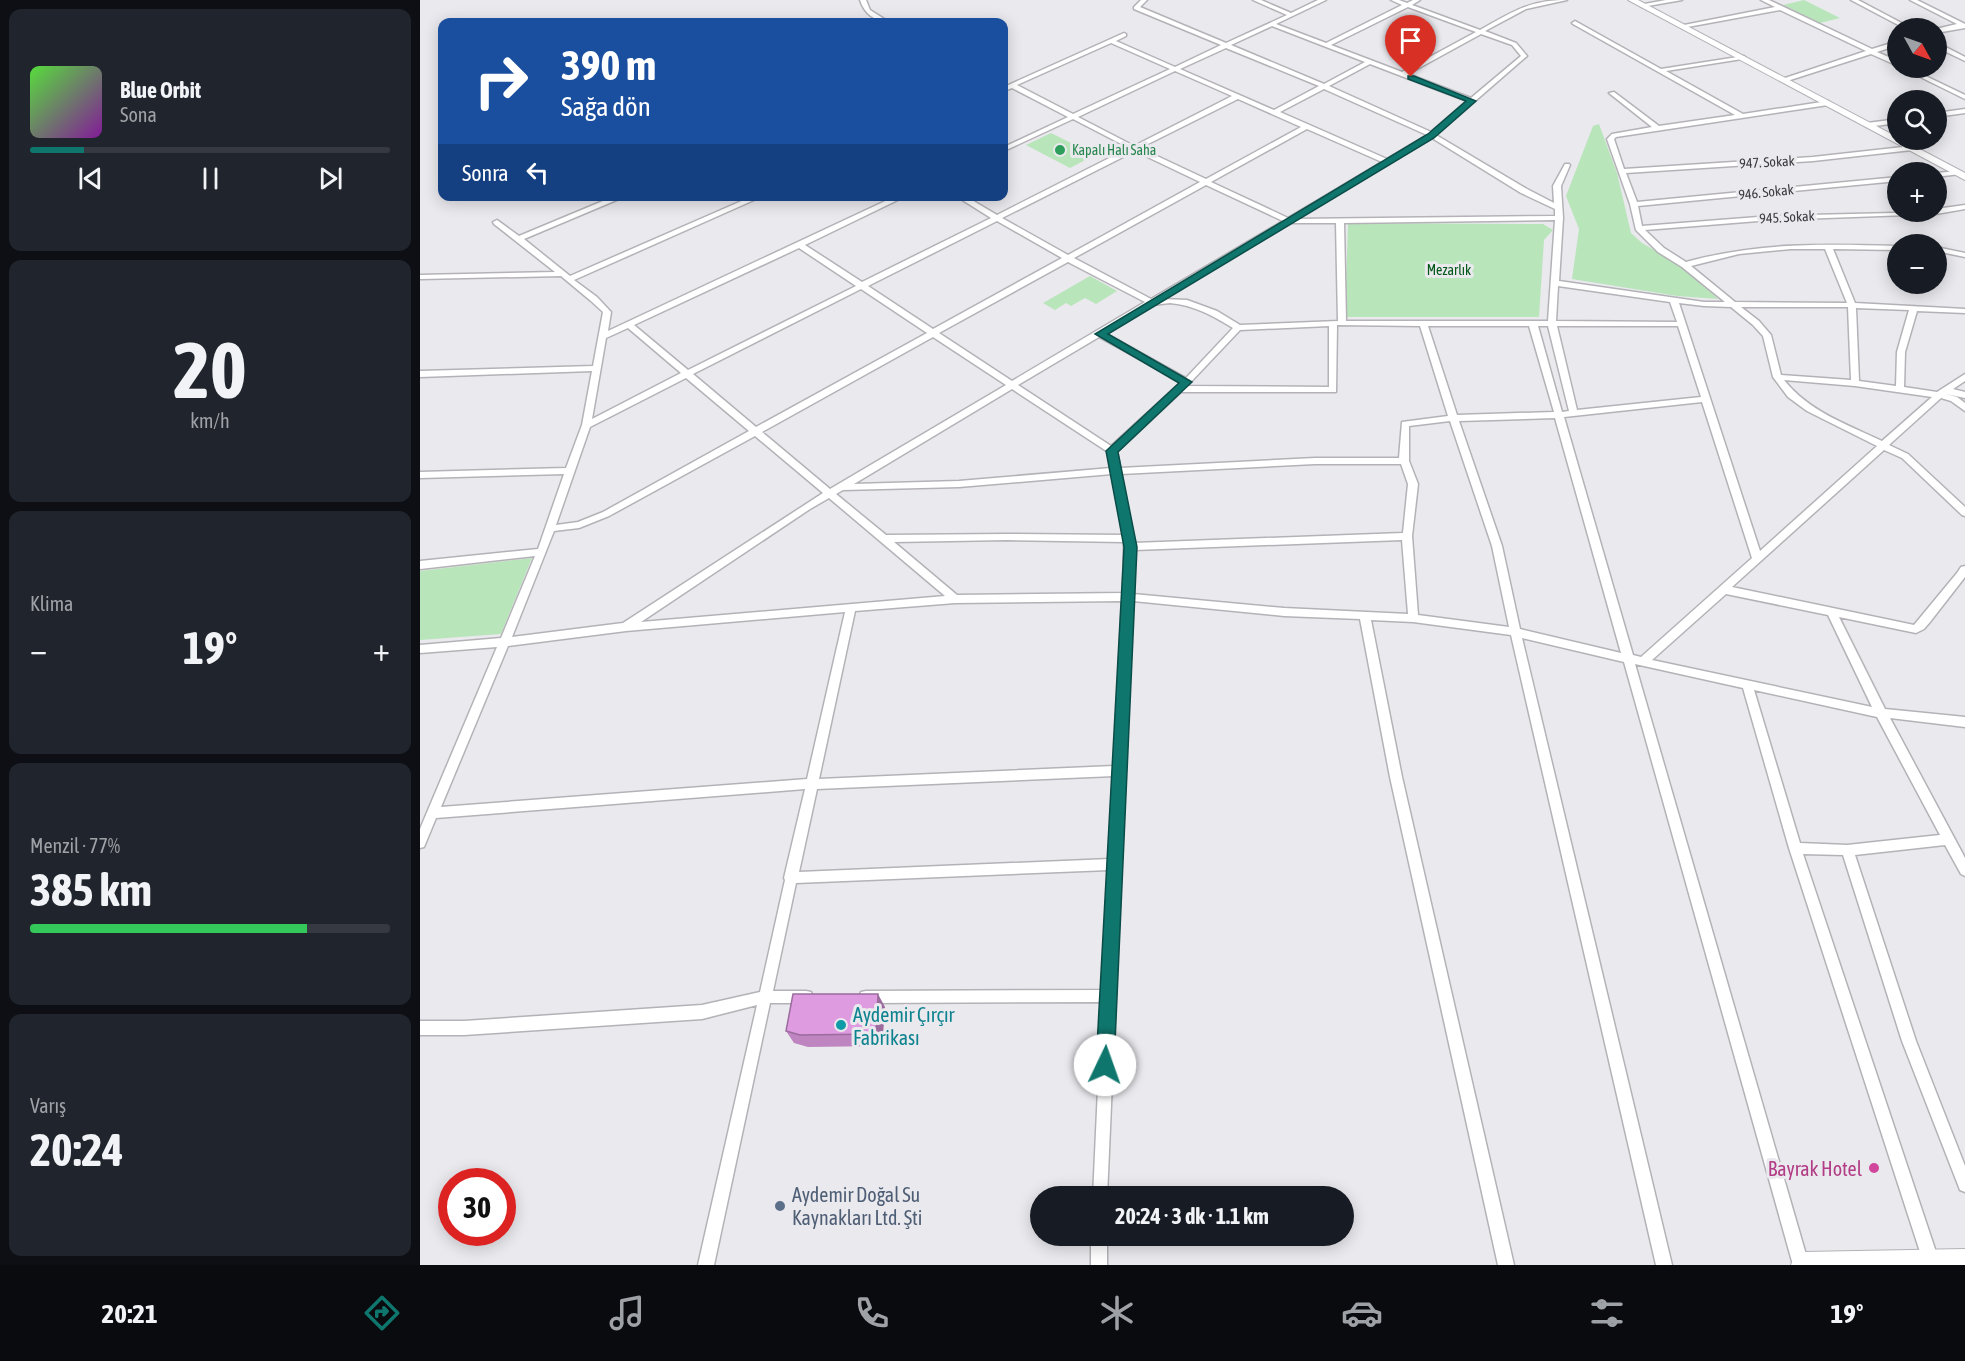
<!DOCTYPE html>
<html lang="tr">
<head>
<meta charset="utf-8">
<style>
	:root { --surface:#171b24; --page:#20242c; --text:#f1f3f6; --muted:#9ea1a6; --line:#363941; --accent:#0f766e }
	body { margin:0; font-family:"Asap Condensed",sans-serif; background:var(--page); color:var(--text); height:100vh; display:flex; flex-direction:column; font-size:22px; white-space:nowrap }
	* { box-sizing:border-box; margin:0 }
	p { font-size:20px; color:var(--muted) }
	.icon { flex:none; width:33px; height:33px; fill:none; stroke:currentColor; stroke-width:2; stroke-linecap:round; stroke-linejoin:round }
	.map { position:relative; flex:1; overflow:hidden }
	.details { display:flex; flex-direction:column; gap:9px; padding:9px; background:#0d0f14; width:420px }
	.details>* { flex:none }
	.hud { position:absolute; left:18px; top:18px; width:570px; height:183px; border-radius:12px; box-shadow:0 3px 15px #0003; background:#1a4fa0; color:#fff; overflow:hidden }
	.needle { width:39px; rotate:130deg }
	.tools { position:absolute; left:1467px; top:18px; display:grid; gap:12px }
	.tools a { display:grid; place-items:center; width:60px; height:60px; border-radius:50%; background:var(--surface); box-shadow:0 3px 15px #0003; font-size:30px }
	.speed { position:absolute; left:18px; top:1168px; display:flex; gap:12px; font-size:30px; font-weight:700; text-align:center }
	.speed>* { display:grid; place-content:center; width:78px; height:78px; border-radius:50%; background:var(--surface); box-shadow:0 3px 15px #0003; line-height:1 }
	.speed .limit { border:9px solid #d22; background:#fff; color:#111 }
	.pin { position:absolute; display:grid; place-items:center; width:51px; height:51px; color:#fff; margin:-62px -26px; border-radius:50% 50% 50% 0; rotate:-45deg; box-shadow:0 0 6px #0007 }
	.pin .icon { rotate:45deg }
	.me { position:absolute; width:66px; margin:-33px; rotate:3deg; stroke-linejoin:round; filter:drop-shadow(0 0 4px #0008) }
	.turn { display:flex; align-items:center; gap:21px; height:126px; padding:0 24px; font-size:27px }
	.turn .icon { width:78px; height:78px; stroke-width:2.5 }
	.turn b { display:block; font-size:42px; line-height:51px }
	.then { display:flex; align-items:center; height:57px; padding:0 24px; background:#0003; gap:12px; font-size:22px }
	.big { font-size:45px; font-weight:700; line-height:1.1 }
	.details .card { flex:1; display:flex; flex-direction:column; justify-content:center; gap:9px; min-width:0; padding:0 21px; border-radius:12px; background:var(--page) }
	.details .dial { align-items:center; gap:0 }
	.dial b { font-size:78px; line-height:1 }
	.song { display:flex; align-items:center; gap:18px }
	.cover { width:72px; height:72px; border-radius:9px; background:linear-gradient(135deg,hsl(110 70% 55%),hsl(290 70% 35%)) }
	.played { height:6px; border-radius:3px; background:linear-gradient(90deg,var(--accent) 15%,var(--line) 15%) }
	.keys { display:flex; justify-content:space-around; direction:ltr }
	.heat { display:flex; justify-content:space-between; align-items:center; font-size:33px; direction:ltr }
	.charge { height:9px; border-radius:4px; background:linear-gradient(90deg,#34c759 77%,var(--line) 0) }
	.trip { position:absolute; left:610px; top:1186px; width:324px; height:60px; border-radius:30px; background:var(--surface); box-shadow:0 3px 15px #0003; font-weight:700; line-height:60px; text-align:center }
	.dock { display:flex; height:96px; justify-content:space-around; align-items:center; background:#090b0e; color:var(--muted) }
	.dock .icon { width:42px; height:42px }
	.dock .on { color:var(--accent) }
	.dock b { font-size:27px; color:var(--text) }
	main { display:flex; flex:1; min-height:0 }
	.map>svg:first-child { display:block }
	.green { fill:#b9e5bb }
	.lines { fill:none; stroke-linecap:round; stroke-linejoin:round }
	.street-casing { stroke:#b4b2b7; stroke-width:3 }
	.secondary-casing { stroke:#b4b2b7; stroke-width:2 }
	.highway-casing { stroke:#b4b2b7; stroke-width:2 }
	.street { fill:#fff; fill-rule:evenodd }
	.secondary { fill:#fff; fill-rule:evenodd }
	.highway { fill:#fff; fill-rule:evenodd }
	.wall { fill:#bf85c1 }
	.shaded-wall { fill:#9b6c9d }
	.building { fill:#de9be0; stroke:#9b6c9d; stroke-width:1.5 }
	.route { fill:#0f766e; stroke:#0a4d48; stroke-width:1.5 }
	.leisure-dot { fill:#2e9e5b; stroke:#eae9ee; stroke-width:2 }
	.culture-dot { fill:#0f9aa8; stroke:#eae9ee; stroke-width:2 }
	.hotel-dot { fill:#d1479c; stroke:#eae9ee; stroke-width:2 }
	.service-dot { fill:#5c6f8a; stroke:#eae9ee; stroke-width:2 }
	.labels { text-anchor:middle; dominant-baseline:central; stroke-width:6; stroke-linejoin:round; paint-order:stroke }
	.far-leisure-label { font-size:14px; fill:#27864d; stroke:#eae9ee; text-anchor:start }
	.far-street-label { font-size:14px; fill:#3c3b3d; stroke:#eae9ee }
	.far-park-label { font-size:14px; fill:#005718; stroke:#eae9ee }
	.near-culture-label { font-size:20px; fill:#0d838f; stroke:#eae9ee; text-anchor:start }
	.near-hotel-label { font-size:20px; fill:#b23c85; stroke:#eae9ee; text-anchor:end }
	.near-service-label { font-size:20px; fill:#4e5e75; stroke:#eae9ee; text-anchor:start }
</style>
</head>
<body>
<main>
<section class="details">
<div class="card">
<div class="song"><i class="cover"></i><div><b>Blue Orbit</b><p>Sona</p></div></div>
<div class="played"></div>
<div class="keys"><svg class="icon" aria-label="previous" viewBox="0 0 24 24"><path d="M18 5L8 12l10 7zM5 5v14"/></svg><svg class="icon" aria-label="pause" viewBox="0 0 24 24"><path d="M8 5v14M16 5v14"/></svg><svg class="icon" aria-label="next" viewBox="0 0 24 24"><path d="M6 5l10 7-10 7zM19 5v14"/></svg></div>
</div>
<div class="card dial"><b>20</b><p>km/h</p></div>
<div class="card"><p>Klima</p>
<div class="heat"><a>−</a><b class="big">19°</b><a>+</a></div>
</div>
<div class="card"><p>Menzil · 77%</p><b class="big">385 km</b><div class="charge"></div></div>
<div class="card"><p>Varış</p><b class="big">20:24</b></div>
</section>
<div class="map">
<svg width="1545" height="1265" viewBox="0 0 1545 1265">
	<rect width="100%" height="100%" fill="#eae9ee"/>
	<g class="green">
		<path d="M1384,0l36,18 -20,5 -37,-18z"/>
		<path d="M1179,124l18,49 14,60 11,10 42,24 34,32 -41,-3 -105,-17 7,-50 -13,-33 27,-70z"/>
		<path d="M631,133l44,22 -25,13 -44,-23z"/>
		<path d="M928,223l195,1 10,6 -9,10 -5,77h-194z"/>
		<path d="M670,276l27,15 -21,13 -11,-6 -14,8 -5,-3 -11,7 -12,-7z"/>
		<path d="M112,558l-31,76 -81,6v-69z"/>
	</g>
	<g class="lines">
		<defs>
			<g id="street">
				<path d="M440,0h6l4,10 19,12c-14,0 -25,-9 -29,-22z"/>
				<path d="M721,0h6l-7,7 86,36 61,-28 -34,-15h8l30,13 27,-13h8l-50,24 50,19 76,-38 -11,-5h8l8,3 6,-3h7l-8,5 68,25c32,-18 49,-30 87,-30l-41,9 -41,22 31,12 11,13 -91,79 91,54 27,14 -1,-17 12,-22h4l1,1 -9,21 2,32 -4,63 145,21h21l-43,-35 -24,-15 -22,-22 -6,-26 -23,-65 5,-5 40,-7 -43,-34 5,-1 45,34 76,-11 -162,-91 -1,-1 3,-2 86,48 83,-13 1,1 -3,2 -76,12 77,43 85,-13 3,2 -3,2 -212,32 -2,2 10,30 189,-12 99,-11 3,2 -3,2 -99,11 -187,12 11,29 261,-25v4l-260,25 4,20 129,-10 165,-4v-3l29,-4v4l-29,5 -165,6 -126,10 19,18 22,14c73,-20 137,-18 212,-16v4l-65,-1 22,54 110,6v4l-48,-2 -12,41 -1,35 33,5 28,-18v7l-12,8 12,3v6l-19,-4 11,3 8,6v8l-14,-10 -10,-3 -52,47 19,9 57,53v9l-3,-1 -60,-57 -18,-8 -152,137 182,38 43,-52 4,-6 4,-1v11l-35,45 -6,7 -8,4 -77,-16 46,92 80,8v10l-75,-9 75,140v18l-4,-2 -16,-29 -90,10 61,186 49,125v26l-5,-2 -58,-149 -59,-186 -40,-1 136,407 -2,4h-12l-2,-4 -134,-413 -46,-160 -108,-24 174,601h-16l-169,-603 -102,-24 150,627h-16l-145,-630 -98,-13 -42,-2 31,157 112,488h-16l-108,-488 -30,-158 -76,-3 -151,-15 -26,596h-14l9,-195 -236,1 -5,-1 -2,-5 2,-5 5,-1 237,-1 6,-120 -313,13 -23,108h33l5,1 2,5 -2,5 -5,1h-36l-56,262h-16l59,-260 -55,14 -238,16h-44v-14h44l238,-16 58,-13 25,-112 -1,-2 21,-89 -369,29 -12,29 -4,1v-19l77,-182 -77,6v-8l81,-7 34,-82 -115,13v-8l118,-12 26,-75 -144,4v-6l146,-4 16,-43 10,-54 -172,6v-6l173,-5 10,-54 -12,-11 -30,-25 -141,3v-4l135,-3 -61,-48 -1,-2 4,-2 22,16 96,-40h11l-102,43 46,37 183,-80h10l-189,84 23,17 14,15 -3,19 288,-135h10l-101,49 57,37 129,-64 -35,-22h9l32,19 132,-67 -56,-29 -69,32v-4l64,-30 -56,-29 -8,3v-4l120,-54 2,1v2l-10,5 59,26 46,-22 -87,-36v-2zM988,7l68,25 -74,40 -71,-27zM852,26l93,36 -41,22 -93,-39zM1061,34l31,11 9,11 -50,42 -63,-24zM691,43l59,26 -97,45 -56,-29zM806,48l93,38 -45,24 -94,-41zM950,64l97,37 -36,31 -102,-46zM755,71l57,25 -98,50 -56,-29zM904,89l103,46 -40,24 -107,-47zM818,99l63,28 -95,52 -66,-31zM887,129l75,33 -94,56 -77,-36zM1012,138l89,55 34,16v7l-258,3zM715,151l65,31 -132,73 -66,-37zM786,185l77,36 -132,78 -77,-41zM1135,220l-7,101h-202l-2,-98zM577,221l65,37 -129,71 -65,-43zM870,223h46l2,98 -98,4 -23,-14 -30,-11 -25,-1zM379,248l57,38 -168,84 -54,-45zM1371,249h34l22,54 -112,-1 -44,-36 48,-12zM648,262l77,40 -133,79 -73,-48zM1138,286l112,16 7,20 -121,-1zM441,289l66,44 -171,94 -63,-53zM750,303c24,2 43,13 63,25l-47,50 -81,-45 47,-28zM1259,303l25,3 27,1 22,18 10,11 10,41 15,20 19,14 70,35 -117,105zM1321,307h107l3,73 -70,-5 -10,-40 -12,-14zM1436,308l53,2 -12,42 -1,34 -37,-5zM917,325l83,1 28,90 -46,6 -3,36h-84l-195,10 -3,-16 64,-60h155zM909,326v61l-142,-1 53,-56zM1008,326h101l25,86 -97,3zM1118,326h10l21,85 -7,1zM1137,326h121l23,71 -124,13zM208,328l53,45 -89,46 14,-81zM513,337l73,48 -176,104 -68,-57zM679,337l82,45 -70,64 -93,-61zM266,378l63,53 -146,81 -25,10 -22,3 34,-98zM1364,380l71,6 77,11 -50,44c-34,-16 -74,-30 -98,-61zM592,389l96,63 3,16 -152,13 -105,3zM1282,402l50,156 -111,99 -8,-2 -69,-238zM1135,418l66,235 -101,-24 -18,-83 -43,-125zM1030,421l42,125 17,81 -91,-12 -6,-79 6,-52 -9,-23v-35zM335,436l68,57 -200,130 -111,14 42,-106 25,-3 30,-12zM895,464h86l7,20 -5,49 -269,10 -13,-69zM692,474l11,61 -116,-1 -121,1 -50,-41 7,-4 116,-3zM409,498l116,98 -304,26 169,-113zM587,540l117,2 -1,51 -166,2 -63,-53zM982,540l6,74 -124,-6 -151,-14 2,-44zM1306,594l102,21 44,92 -220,-47zM702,601l-8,165 -295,13 36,-168 100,-8zM425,612l-38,167 -366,28 67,-161 118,-15zM1334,690l123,27 63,118 -93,10 -47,-2zM694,776l-4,83 -311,13 18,-83z"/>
				<path d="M1246,0h16l-40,7 -3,-2z"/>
				<path d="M1341,0h8l103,49 26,-8v4l-21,7 21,9v5l-27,-12 -87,28 -3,-2 1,-1 84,-28 -86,-41 -98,18 -3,-2 96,-19z"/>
				<path d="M1431,0h7l53,28h-7z"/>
				<path d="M1490,0h7l48,24v4l-29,5v-4l21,-5z"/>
				<path d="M1516,42l29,15v4l-29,-14z"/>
				<path d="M1482,68h7l56,27v4z"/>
				<path d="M1545,109v4l-29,4v-4z"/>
				<path d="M1478,119v4l-31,4 -3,-2 3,-2z"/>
				<path d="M1538,171l4,2 -2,1 -24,3v-4z"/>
				<path d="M1516,247l29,6v4l-29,-6z"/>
				<rect x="671" y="1236" width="16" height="29"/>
			</g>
			<path id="secondary" d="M1208,0h10l327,173v7z"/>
			<path id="highway" d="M1545,1249v16h-174l4,-9 9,-4z"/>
		</defs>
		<use href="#street" class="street-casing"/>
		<use href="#secondary" class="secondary-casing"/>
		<use href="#highway" class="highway-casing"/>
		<use href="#street" class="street"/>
		<use href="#secondary" class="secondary"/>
		<use href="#highway" class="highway"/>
	</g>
	<path class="wall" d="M465,1007l-3,39 -74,1 -14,-4 -8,-12z"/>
	<path class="shaded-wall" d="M458,994l7,13 -3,39 -6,-12z"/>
	<path class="building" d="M373,994h85l-2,40 -76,1 -14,-4z"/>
	<path class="route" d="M988,76h6l62,25 -42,37 -326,196 84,48 -74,70 19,95 -23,518 -2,7 -7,2 -6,-2 -3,-7 28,-518 -18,-96 73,-68 -84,-49 333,-200 38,-33 -58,-22z"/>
	<circle class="leisure-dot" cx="640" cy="150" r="6"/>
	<circle class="culture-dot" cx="421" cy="1025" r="6"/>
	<circle class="hotel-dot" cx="1454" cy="1168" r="6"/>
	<circle class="service-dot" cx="360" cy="1206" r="6"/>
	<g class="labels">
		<g class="far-leisure-label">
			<text x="652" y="150">Kapalı Halı Saha</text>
		</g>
		<g class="far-street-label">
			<text transform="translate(1347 162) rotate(-3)">947. Sokak</text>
			<text transform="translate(1346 192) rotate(-6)">946. Sokak</text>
			<text transform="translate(1367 217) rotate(-3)">945. Sokak</text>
		</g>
		<g class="far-park-label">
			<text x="1029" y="270">Mezarlık</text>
		</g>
		<g class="near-culture-label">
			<text x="433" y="1014">Aydemir Çırçır<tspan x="433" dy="23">Fabrikası</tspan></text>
		</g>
		<g class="near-hotel-label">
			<text x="1442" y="1168">Bayrak Hotel</text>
		</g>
		<g class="near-service-label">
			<text x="372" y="1194">Aydemir Doğal Su<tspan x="372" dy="23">Kaynakları Ltd. Şti</tspan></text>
		</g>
	</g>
</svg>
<div class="tools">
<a><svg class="needle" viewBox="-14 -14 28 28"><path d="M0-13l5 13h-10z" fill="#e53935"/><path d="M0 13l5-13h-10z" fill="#9ea1a6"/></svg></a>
<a><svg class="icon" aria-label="search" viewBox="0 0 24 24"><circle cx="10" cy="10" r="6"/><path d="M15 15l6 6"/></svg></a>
<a>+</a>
<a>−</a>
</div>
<div class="speed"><div class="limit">30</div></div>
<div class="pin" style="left:991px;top:77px;background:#d93025"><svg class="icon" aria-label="arrive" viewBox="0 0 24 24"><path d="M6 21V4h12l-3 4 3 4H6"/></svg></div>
<svg class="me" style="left:685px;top:1065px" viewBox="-20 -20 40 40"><circle r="19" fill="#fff"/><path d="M0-13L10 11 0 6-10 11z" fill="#0f766e"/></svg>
<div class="trip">20:24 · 3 dk · 1.1 km</div>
<div class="hud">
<div class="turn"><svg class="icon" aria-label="right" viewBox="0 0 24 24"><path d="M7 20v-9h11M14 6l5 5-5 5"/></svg><div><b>390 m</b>Sağa dön</div></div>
<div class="then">Sonra<svg class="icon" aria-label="left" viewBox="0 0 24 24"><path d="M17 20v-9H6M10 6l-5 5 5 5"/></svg></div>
</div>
</div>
</main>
<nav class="dock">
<b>20:21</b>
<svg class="icon on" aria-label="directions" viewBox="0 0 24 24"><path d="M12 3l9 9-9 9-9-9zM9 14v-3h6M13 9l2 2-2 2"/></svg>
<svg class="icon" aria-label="music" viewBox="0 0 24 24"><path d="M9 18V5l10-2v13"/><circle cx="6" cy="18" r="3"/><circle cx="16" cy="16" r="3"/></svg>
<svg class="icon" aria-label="phone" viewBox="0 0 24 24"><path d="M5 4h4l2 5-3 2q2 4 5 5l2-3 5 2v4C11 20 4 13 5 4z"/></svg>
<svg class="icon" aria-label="climate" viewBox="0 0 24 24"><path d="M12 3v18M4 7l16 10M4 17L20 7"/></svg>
<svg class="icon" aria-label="car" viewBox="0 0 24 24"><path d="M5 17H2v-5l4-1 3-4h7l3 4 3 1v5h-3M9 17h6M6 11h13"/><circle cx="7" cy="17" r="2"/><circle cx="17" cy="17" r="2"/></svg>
<svg class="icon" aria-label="filters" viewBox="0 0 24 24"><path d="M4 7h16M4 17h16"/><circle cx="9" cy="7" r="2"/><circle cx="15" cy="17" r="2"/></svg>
<b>19°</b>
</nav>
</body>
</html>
